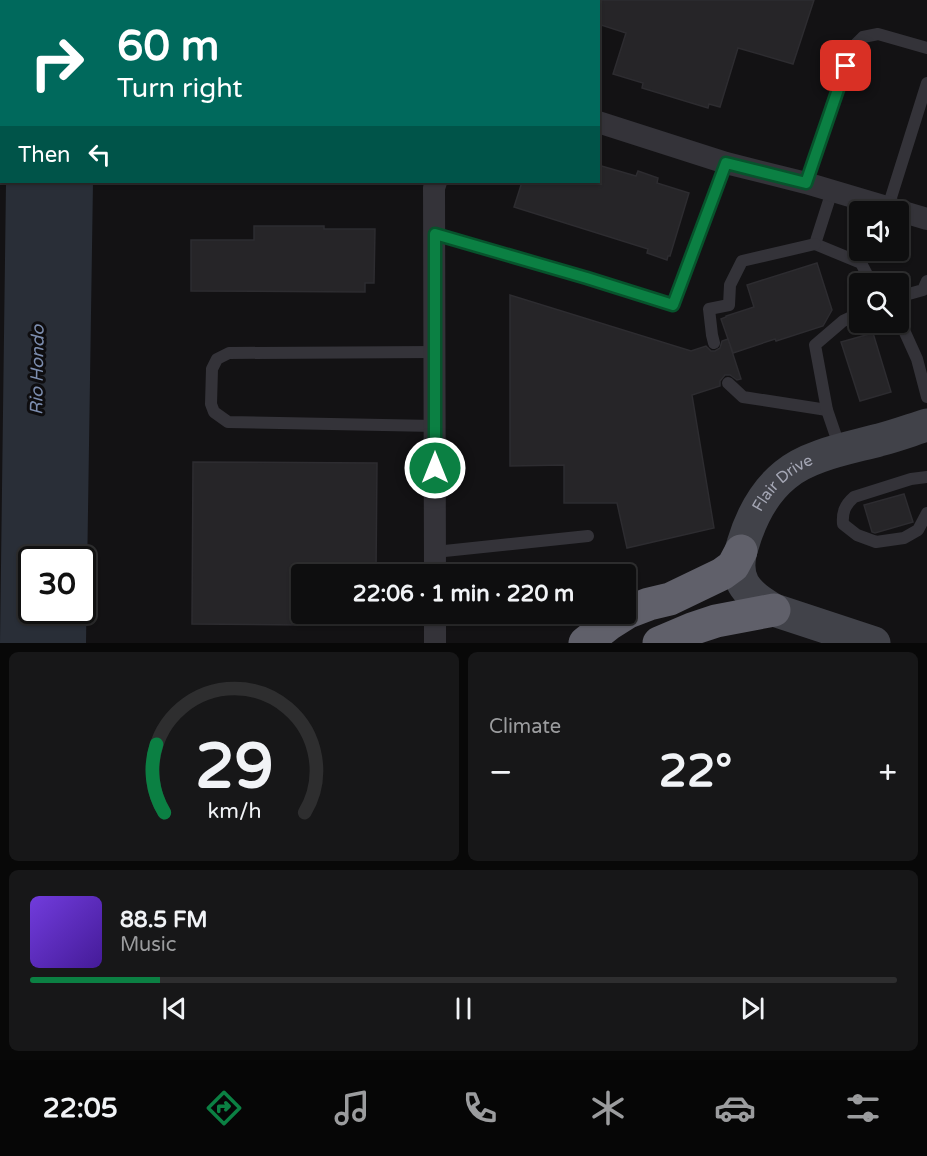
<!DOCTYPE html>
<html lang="en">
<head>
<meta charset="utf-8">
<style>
	:root { --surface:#0e0e0f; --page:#171718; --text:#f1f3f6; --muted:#9b9c9e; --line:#2e2e2f; --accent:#0b8043 }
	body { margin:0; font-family:"Varela Round",sans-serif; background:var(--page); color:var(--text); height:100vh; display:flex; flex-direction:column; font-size:22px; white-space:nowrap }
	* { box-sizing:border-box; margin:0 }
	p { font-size:20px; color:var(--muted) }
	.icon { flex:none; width:33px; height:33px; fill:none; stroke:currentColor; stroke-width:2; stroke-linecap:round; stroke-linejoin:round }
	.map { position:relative; height:643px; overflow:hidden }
	.sheet { display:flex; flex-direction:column; gap:9px; padding:9px; background:#080808; flex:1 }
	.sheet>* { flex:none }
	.hud { position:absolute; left:0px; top:0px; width:600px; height:183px; box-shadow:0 2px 4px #0004,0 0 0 2px var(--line); background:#00695c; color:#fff; overflow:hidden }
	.tools { position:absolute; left:849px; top:201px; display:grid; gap:12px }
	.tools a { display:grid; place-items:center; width:60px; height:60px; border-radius:6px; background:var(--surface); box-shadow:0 2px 4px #0004,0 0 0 2px var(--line); font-size:30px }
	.speed { position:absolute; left:18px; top:546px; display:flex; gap:12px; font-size:30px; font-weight:700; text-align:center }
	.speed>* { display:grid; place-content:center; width:78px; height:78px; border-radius:50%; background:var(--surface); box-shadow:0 2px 4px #0004,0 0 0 2px var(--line); line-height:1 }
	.speed .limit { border:3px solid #111; border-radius:9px; background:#fff; color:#111 }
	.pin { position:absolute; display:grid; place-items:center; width:51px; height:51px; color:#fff; margin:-26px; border-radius:12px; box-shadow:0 3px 9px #0006 }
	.me { position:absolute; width:66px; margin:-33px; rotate:0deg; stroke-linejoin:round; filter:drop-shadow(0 0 4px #0008) }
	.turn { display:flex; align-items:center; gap:21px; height:126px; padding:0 18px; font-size:27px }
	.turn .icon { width:78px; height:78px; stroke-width:2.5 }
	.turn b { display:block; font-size:42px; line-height:51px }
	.then { display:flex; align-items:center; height:57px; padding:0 18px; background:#0003; gap:12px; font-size:22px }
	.big { font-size:45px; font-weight:800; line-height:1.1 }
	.sheet .tile { flex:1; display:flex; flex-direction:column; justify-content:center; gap:9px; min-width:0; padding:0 21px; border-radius:9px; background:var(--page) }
	.sheet .dial { align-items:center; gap:0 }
	.dial svg { height:156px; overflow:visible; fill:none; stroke:var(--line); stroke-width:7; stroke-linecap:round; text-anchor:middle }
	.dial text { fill:var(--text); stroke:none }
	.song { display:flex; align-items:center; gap:18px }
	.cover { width:72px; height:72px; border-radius:9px; background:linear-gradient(135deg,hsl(260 70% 55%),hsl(260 70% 35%)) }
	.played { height:6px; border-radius:3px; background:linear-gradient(90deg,var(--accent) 15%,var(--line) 15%) }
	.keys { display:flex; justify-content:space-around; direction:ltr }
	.heat { display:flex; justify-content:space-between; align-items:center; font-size:33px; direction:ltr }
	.sheet .tiles { flex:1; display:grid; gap:9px; grid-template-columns:1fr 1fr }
	.tile:last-child { grid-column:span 2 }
	.trip { position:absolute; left:291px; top:564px; width:345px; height:60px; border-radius:6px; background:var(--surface); box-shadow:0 2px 4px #0004,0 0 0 2px var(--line); font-weight:800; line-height:60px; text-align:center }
	.tabs { display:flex; height:96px; justify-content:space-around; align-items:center; background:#060606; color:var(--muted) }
	.tabs .icon { width:42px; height:42px }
	.tabs .on { color:var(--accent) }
	.tabs b { font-size:27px; color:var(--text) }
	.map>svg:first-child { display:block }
	.water { fill:#292e37; fill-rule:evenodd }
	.building { fill:#262528; stroke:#2d2c30; stroke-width:1.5 }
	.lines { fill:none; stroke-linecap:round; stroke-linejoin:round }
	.lane { stroke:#343339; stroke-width:12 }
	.street { stroke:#343339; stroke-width:22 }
	.secondary { stroke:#414249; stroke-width:33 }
	.highway { stroke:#60606a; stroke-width:33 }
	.route-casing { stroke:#07532c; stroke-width:15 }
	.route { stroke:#0b8043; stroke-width:10 }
	.labels { text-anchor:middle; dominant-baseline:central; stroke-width:6; stroke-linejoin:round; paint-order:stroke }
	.street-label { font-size:16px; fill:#a4a6b4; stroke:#0e0d0f }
	.water-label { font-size:18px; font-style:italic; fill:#7c8dae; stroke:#0e0d0f }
</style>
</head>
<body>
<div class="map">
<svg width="927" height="643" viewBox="0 0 927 643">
	<rect width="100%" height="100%" fill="#131214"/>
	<path class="water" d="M6,182h87l-7,461h-86zM32,560h50v50h-50z"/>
	<g class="building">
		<path d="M598,0h216l-21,64 -55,-16 -18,59 -11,-3 -1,4 -66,-20 1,-5 -30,-9 13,-41 -28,-9z"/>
		<path d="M598,165l38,11 2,-5 20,7 -1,5 32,10 -19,63h-2l-1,4 -20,-7 1,-4 -134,-42 8,-25h76z"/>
		<path d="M254,226h70v3h51l-1,54h-9v9l-174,-1v-51h63z"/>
		<path d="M817,263l15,47 -9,16 -47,15 -1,-2 -42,14 -5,-14 13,40 -4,1 -7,-5h-5l-5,6v5l-28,9 22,133 -87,20 -10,-45h-53v-38l-54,1v-171l181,56 15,-5 5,5h4l5,-3 2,-7 6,-2 -7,-20 5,-2v-1l28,-9 -7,-22z"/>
		<path d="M873,333l18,59 -31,9 -19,-59z"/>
		<path d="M193,462l184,1 -1,111h-74v51l-110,-1z"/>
		<path d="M904,494l9,28 -38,11 -3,-1 -8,-27z"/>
	</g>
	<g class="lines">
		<g class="lane">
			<path d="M425,0l1,2"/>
			<path d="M498,0v2"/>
			<path d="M806,183l47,-136 10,-10 15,-3 49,14"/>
			<path d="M832,191l-17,53 46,19 11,21"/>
			<path d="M888,207l39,-124"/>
			<path d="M435,234l152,44 86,27 53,-142"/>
			<path d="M898,297l25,-7 4,-9"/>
			<path d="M898,317l19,42 10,38"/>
			<path d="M714,343l-2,-8 -3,-26 20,-4 1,-20 12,-24 73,-17"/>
			<path d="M728,383l15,14 84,13"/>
			<path d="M435,426l-207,-4 -14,-10 -3,-8 1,-35 5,-10 12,-6 206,-1"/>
			<path d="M840,448l-13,-38 -12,-65 28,-24 17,-8"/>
			<path d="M927,477l-16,2 -57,18c-9,8 -12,15 -11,27l14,11 19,7 28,-4 14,-8 9,-17"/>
			<path d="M435,552l153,-16"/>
		</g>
		<g class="street">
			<path d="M598,122l128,41 80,20 121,36"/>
			<path d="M435,574l-1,-386 2,-6"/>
			<path d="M435,614v29"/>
		</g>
		<path class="secondary" id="s1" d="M874,643l-100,-33c-28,-16 -43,-31 -31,-66 8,-27 20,-51 42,-69 23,-20 65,-27 94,-35 16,-4 32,-10 48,-15"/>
		<g class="highway">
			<path d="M585,643l24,-19 19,-12 21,-8 21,-5 52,-25 11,-8 8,-15"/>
			<path d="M659,643l33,-14 24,-8 58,-11"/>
		</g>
	</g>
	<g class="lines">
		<defs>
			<path id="route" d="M435,468v-234l152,44 86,27 53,-142 80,20 40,-117"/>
		</defs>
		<use href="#route" class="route-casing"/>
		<use href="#route" class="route"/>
	</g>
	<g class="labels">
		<g class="street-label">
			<text stroke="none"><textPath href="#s1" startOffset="262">Flair Drive</textPath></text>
		</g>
		<g class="water-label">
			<text transform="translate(37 370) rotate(-89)">Rio Hondo</text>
		</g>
	</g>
</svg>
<div class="tools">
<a><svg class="icon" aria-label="sound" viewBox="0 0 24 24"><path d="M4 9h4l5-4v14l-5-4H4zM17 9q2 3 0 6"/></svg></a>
<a><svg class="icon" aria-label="search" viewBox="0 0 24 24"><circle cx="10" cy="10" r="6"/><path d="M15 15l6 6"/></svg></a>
</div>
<div class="speed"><div class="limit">30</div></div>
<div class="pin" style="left:846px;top:66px;background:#d93025"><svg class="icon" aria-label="arrive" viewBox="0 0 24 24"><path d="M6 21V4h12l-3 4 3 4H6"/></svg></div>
<svg class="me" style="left:435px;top:468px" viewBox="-20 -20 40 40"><circle r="17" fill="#0b8043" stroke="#fff" stroke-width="3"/><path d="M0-11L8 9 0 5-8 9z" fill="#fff"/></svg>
<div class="trip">22:06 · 1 min · 220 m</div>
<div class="hud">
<div class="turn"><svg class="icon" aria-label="right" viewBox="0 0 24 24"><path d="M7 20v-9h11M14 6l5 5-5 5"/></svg><div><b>60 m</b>Turn right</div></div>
<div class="then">Then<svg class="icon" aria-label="left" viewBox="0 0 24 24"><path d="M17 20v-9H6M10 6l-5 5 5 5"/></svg></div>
</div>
</div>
<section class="sheet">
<div class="tiles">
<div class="tile dial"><svg viewBox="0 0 100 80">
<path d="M14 69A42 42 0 1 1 86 69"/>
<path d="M14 69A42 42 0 0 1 10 34" stroke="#0b8043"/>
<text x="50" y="56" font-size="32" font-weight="700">29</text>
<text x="50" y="72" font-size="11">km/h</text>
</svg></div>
<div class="tile"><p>Climate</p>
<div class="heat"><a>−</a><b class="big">22°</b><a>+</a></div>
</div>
<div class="tile">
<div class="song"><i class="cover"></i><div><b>88.5 FM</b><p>Music</p></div></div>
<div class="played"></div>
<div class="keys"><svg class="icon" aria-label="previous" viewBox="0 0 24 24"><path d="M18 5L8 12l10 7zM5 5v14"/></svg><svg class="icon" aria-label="pause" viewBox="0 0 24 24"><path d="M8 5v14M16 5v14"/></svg><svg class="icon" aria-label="next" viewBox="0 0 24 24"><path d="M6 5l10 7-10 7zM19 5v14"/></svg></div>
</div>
</div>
</section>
<nav class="tabs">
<b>22:05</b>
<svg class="icon on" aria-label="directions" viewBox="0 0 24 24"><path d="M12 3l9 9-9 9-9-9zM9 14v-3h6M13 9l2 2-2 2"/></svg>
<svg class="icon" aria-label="music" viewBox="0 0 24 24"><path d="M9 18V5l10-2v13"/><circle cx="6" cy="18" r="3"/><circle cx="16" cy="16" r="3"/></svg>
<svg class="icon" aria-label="phone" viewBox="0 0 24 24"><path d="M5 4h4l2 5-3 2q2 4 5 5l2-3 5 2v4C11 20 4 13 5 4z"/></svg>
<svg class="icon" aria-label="climate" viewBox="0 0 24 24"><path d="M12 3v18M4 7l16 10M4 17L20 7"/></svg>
<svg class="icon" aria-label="car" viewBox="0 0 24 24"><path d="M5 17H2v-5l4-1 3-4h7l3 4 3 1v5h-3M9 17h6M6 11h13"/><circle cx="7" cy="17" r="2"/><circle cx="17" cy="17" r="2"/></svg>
<svg class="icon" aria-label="filters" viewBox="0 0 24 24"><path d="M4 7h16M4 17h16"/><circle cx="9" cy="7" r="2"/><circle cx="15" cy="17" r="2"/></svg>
</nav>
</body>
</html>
